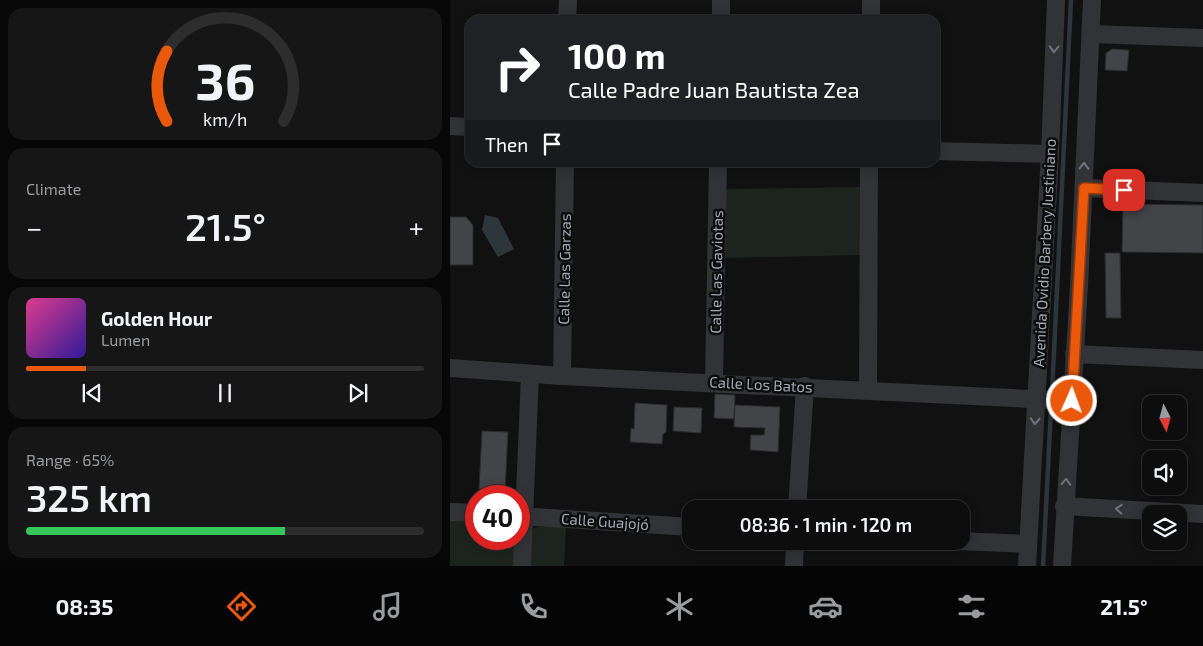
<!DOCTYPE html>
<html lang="en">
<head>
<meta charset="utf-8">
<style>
	:root { --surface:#0d0d0e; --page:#161617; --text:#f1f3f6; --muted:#9a9c9e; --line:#2d2d2e; --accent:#ea580c }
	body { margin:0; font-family:"Exo 2",sans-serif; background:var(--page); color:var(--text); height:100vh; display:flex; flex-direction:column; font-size:19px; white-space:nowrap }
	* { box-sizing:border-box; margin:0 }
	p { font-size:16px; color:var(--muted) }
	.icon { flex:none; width:28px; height:28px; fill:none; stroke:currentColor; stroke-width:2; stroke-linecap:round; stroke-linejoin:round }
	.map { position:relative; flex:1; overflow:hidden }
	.side { display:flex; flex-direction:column; gap:8px; padding:8px; background:#070708; width:450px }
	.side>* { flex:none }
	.banner { position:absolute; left:15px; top:15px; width:475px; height:152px; border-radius:15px; box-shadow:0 2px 12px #0003,0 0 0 1px var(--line); background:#202124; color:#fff; overflow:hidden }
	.needle { width:32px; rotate:174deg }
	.controls { position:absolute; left:692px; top:395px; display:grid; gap:10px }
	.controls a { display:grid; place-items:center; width:45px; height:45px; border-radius:10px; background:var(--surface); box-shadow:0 2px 12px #0003,0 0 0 1px var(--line); font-size:25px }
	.speed { position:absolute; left:15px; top:485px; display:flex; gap:10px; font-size:25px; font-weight:700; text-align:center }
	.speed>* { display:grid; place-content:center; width:65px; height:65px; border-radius:50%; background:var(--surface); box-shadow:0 2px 12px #0003,0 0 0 1px var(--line); line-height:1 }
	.speed .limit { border:8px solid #d22; background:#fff; color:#111 }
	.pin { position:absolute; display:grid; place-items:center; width:42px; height:42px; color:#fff; margin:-21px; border-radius:10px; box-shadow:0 2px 8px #0006 }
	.me { position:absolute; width:55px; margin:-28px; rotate:2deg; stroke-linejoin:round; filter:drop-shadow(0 0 4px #0008) }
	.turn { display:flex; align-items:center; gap:18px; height:105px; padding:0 20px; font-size:22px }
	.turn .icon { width:65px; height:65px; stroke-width:2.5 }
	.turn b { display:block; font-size:35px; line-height:42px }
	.then { display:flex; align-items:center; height:48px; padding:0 20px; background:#0003; gap:10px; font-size:19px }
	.big { font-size:38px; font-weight:600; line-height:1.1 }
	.side .card { flex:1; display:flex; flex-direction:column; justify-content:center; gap:8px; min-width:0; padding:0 18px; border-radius:15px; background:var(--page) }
	.side .dial { align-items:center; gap:0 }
	.dial svg { height:130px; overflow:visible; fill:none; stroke:var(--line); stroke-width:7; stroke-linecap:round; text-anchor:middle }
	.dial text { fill:var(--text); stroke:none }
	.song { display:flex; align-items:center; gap:15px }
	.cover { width:60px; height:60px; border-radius:8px; background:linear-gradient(135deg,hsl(330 70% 55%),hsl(250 70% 35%)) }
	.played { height:5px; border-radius:2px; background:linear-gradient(90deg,var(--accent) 15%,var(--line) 15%) }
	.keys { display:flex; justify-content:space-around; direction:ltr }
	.heat { display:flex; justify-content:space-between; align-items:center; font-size:28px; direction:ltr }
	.charge { height:8px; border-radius:4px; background:linear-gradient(90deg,#34c759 65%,var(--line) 0) }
	.trip { position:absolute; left:232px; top:500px; width:288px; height:50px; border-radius:15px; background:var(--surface); box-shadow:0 2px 12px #0003,0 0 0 1px var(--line); font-weight:600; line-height:50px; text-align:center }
	.menu { display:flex; height:80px; justify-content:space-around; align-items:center; background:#050506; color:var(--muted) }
	.menu .icon { width:35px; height:35px }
	.menu .selected { color:var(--accent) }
	.menu b { font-size:22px; color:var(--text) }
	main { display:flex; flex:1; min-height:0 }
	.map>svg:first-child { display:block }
	.green { fill:#1d241e }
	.water { fill:#2d363b }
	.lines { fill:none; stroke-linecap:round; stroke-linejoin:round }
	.stream { stroke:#2d363b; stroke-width:4.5 }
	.building { fill:#424448; stroke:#2b2b2e }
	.minor { stroke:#323337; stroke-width:18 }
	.oneway { stroke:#70737b }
	.route-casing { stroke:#983908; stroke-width:12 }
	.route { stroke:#ea580c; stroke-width:9 }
	.labels { text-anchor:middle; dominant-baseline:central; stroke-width:5; stroke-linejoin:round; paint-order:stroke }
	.street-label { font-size:15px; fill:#a3a8b2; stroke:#0c0c0d }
</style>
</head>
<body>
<main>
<section class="side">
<div class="card dial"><svg viewBox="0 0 100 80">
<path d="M14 69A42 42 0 1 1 86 69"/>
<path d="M14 69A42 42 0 0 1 14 26" stroke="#ea580c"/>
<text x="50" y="56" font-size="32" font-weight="700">36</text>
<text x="50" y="72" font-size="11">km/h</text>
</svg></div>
<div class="card"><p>Climate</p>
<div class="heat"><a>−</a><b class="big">21.5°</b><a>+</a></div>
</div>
<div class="card">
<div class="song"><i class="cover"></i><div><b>Golden Hour</b><p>Lumen</p></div></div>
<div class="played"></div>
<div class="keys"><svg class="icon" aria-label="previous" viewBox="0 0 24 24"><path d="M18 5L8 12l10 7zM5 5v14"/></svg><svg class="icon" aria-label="pause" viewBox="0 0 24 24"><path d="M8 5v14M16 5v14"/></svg><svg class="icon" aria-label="next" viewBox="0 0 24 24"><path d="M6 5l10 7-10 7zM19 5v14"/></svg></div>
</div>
<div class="card"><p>Range · 65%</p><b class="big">325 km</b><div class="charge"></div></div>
</section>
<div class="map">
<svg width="753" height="566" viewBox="0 0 753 566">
	<rect width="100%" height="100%" fill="#111112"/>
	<g class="green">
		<path d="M410,187v68l-136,3 -1,-69z"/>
		<path d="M0,519l26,2v18h41l-2,27h-65z"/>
		<path d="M89,527h27l-2,39h-34l1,-33 3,-5z"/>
	</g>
	<path class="water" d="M35,215l13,3 16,31 -16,8 -16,-27z"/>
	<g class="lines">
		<g class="stream">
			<path d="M602,393l19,-393"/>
			<path d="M593,566l8,-157"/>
		</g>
	</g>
	<g class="building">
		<path d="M662,49l17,1 -2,21 -22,-1 1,-17z"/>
		<path d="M673,204l80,1v48l-81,-1z"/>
		<path d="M0,217h16l7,8v40h-23z"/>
		<path d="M655,253h15l1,65h-15z"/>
		<path d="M265,394l20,1 -1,24 -20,-1z"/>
		<path d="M185,403l32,2 -1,27 -3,2 -1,10 -32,-2 1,-14 3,1z"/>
		<path d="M285,405l45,2 -2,45 -28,-2 1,-15h13l1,-7 -31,-1z"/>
		<path d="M224,407l28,1 -1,25 -28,-2z"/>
		<path d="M32,431l26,1 -3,59 -26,-2z"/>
	</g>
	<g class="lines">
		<g class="minor">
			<path d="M117,20l1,-20"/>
			<path d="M271,20v-20"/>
			<path d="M421,20v-20"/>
			<path d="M641,34l112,4"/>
			<path d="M0,126l20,1"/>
			<path d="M485,151l115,3"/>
			<path d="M634,188l119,5"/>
			<path d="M624,354l129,6"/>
			<path d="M0,368l112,8 510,25"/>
			<path d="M112,376l3,-214"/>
			<path d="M264,382l4,-220"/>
			<path d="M418,389l1,-227"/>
			<path d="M614,506l139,8"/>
			<path d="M347,509l8,-123"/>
			<path d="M0,512l26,1"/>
			<path d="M69,516l172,11"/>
			<path d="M508,541l70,3"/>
			<path d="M72,566l8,-192"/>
			<path d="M344,566l1,-25"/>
			<path d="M577,566l23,-412 6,-154"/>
			<path d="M612,566l17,-280 13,-286"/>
		</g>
	</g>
	<defs><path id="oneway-chevron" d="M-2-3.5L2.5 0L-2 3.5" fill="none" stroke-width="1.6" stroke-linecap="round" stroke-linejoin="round" transform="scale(1.25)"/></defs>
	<g class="oneway">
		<use href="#oneway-chevron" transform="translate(604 49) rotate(92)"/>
		<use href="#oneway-chevron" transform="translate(634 166) rotate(-89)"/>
		<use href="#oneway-chevron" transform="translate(585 421) rotate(93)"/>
		<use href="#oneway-chevron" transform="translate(616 482) rotate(-86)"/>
		<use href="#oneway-chevron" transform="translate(669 509) rotate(-177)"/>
	</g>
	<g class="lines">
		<defs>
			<path id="route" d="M622,401l12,-213 40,2"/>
		</defs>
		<use href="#route" class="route-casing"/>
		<use href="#route" class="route"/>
	</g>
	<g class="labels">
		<g class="street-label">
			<text transform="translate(594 253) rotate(-87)">Avenida Ovidio Barbery Justiniano</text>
			<text transform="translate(114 269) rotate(-89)">Calle Las Garzas</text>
			<text transform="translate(266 272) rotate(-89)">Calle Las Gaviotas</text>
			<text transform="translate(311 384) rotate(3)">Calle Los Batos</text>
			<text transform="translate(155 521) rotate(4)">Calle Guajojó</text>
		</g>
	</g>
</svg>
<div class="controls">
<a><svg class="needle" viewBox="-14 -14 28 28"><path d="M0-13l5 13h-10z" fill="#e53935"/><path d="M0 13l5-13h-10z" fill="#9a9c9e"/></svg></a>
<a><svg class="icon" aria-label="sound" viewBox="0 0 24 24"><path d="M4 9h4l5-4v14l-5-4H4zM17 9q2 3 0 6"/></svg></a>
<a><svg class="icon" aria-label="layers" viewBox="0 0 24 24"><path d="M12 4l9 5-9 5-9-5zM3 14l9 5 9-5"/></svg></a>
</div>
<div class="speed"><div class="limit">40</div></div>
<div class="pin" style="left:674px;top:190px;background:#d93025"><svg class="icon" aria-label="arrive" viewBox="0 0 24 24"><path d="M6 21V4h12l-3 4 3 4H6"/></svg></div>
<svg class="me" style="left:622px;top:401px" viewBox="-20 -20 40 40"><circle r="17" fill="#ea580c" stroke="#fff" stroke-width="3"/><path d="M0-11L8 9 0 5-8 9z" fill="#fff"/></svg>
<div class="trip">08:36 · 1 min · 120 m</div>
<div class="banner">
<div class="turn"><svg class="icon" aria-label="right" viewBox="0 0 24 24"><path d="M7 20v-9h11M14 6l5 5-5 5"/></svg><div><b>100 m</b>Calle Padre Juan Bautista Zea</div></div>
<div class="then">Then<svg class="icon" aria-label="arrive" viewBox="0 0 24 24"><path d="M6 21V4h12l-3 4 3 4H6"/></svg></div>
</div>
</div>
</main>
<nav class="menu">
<b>08:35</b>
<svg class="icon selected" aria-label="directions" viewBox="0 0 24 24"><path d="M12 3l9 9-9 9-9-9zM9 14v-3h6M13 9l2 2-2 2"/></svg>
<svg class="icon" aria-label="music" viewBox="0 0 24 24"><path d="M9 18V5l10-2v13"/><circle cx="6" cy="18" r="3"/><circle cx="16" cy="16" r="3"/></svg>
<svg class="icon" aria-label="phone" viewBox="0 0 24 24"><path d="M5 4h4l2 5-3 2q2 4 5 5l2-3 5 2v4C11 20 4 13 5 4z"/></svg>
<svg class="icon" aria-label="climate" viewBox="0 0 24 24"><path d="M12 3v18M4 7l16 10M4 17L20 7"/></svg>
<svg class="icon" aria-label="car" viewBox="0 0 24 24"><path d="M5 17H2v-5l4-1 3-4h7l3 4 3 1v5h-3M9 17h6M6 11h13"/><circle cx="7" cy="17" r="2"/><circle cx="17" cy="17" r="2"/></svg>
<svg class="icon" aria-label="filters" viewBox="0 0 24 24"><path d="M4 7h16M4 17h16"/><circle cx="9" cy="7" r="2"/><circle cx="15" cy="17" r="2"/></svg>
<b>21.5°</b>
</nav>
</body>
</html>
